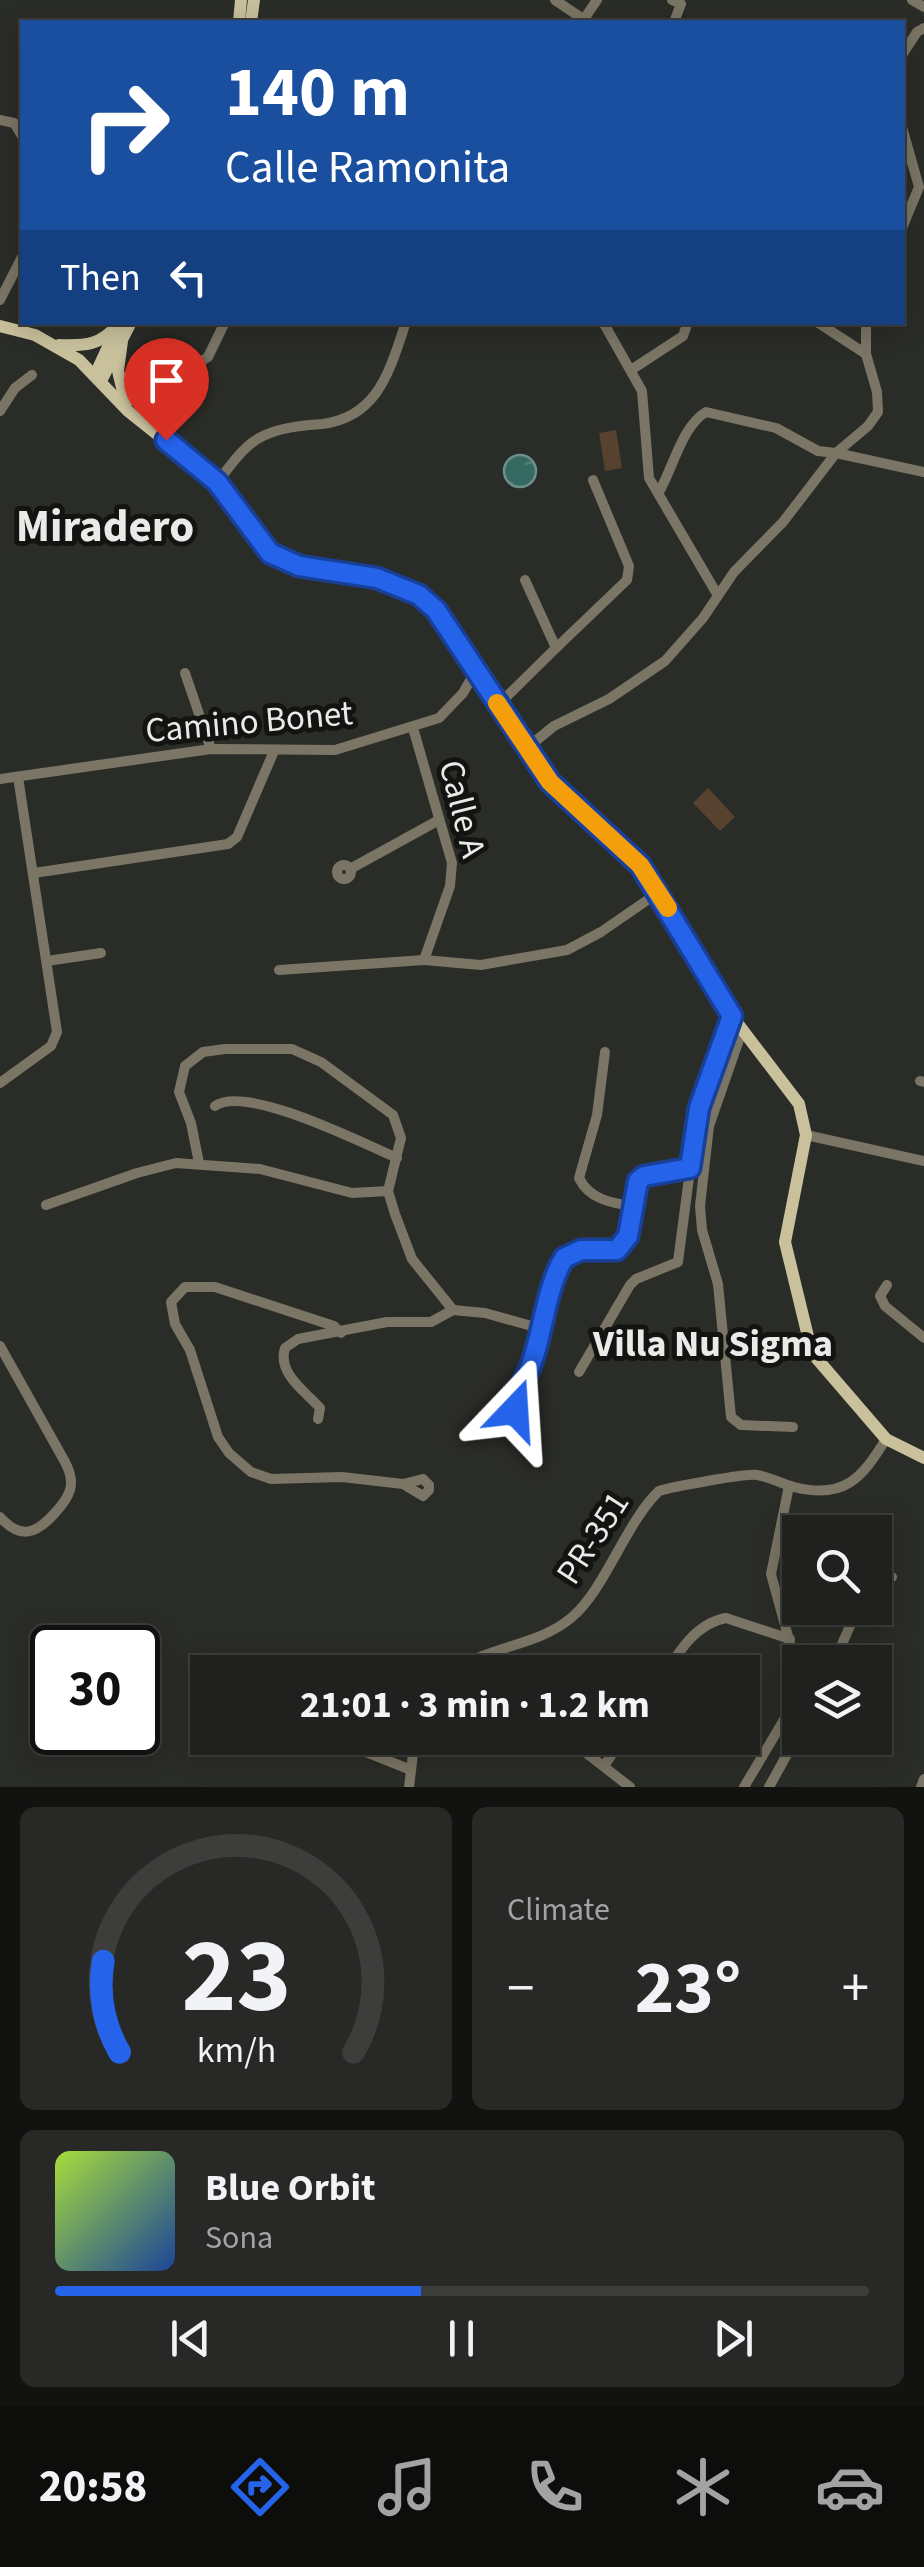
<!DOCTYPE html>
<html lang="en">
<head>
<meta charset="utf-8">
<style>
	:root { --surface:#20211e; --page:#282927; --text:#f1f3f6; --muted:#a2a3a4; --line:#3d3e3c; --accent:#2563eb }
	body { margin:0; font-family:"Source Sans 3",sans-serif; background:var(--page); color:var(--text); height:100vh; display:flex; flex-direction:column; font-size:38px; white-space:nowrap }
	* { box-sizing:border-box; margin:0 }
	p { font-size:32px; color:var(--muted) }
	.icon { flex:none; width:55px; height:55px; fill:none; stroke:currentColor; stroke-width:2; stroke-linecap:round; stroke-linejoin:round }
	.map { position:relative; height:1787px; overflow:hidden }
	.side { display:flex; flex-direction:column; gap:20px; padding:20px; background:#121210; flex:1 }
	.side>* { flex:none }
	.top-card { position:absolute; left:20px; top:20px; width:885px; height:305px; border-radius:0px; box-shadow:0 5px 25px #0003,0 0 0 2px var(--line); background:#1a4fa0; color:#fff; overflow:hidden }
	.controls { position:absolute; left:782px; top:1515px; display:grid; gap:20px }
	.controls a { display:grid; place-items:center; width:110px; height:110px; border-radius:0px; background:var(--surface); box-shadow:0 5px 25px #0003,0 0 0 2px var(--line); font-size:50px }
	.speed { position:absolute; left:30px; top:1625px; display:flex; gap:20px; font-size:50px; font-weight:700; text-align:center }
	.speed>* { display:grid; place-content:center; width:130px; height:130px; border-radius:50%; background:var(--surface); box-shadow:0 5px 25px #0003,0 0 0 2px var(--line); line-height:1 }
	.speed .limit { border:5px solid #111; border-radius:15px; background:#fff; color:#111 }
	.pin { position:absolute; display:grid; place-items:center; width:85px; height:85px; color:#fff; margin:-102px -42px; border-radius:50% 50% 50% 0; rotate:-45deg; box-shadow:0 0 10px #0007 }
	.pin .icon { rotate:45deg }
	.me { position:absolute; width:110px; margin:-55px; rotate:20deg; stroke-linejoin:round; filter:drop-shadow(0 0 8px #0008) }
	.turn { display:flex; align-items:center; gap:35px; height:210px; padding:0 40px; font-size:45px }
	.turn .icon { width:130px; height:130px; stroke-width:2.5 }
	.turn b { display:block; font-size:70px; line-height:85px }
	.then { display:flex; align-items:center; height:95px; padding:0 40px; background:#0003; gap:20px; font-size:38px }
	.big { font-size:75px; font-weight:700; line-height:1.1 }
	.side .card { flex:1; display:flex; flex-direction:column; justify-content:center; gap:15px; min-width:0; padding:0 35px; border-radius:15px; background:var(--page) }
	.side .dial { align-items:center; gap:0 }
	.dial svg { height:260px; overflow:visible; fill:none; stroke:var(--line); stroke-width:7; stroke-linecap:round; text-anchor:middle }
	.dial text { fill:var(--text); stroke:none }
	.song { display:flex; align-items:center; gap:30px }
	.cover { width:120px; height:120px; border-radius:15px; background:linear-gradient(135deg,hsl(80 70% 55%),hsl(220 70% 35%)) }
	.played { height:10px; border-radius:5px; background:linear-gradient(90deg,var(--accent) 45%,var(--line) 45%) }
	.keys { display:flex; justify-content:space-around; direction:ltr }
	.heat { display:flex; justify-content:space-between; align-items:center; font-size:55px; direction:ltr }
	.side .tiles { flex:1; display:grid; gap:20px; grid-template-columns:1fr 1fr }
	.card:last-child { grid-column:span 2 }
	.trip { position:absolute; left:190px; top:1655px; width:570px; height:100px; border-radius:0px; background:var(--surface); box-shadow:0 5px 25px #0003,0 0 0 2px var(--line); font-weight:700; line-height:100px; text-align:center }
	.tab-bar { display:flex; height:160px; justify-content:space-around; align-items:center; background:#0d0d0c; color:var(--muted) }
	.tab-bar .icon { width:70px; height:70px }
	.tab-bar .on { color:var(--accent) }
	.tab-bar b { font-size:45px; color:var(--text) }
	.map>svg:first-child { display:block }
	.pitch { fill:#56422e }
	.water { fill:url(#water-ripples); stroke:#6b918a; stroke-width:2.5 }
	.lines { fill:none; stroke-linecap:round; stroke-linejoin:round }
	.minor { stroke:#7a7564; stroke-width:10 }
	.major { stroke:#c9c09c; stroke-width:12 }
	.route-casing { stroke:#184099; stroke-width:25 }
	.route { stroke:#2563eb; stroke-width:18 }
	.slow { stroke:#f59e0b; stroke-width:18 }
	.labels { text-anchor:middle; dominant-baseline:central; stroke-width:10; stroke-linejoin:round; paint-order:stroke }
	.street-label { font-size:35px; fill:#eaebe9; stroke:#131412 }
	.neighbourhood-label { font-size:38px; font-weight:bold; fill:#eaebe9; stroke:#131412 }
	.district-label { font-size:45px; font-weight:bold; fill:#eaebe9; stroke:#131412 }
</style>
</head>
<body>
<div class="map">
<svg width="924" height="1787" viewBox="0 0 924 1787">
	<defs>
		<pattern id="water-ripples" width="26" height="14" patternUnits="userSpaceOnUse" patternTransform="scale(2.5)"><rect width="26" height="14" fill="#356a62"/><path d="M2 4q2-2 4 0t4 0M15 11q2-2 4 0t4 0" fill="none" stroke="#527f78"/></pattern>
	</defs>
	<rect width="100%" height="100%" fill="#2a2c28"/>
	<g class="pitch">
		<path d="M616,430l6,38 -17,3 -6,-38z"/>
		<path d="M708,788l27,29 -15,14 -27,-28z"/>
	</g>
	<circle class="water" cx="520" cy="471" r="16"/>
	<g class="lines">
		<g class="minor">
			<path d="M555,0l28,19"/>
			<path d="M672,0l9,4 -7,18"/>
			<path d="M912,0l12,7"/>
			<path d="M582,22l15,-22"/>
			<path d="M902,55l15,-23 7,-4"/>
			<path d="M0,120l14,3 8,13"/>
			<path d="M902,127l17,60 -17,41"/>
			<path d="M0,300l22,-43"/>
			<path d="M603,322l39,69 7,87 68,116"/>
			<path d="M817,322l49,32"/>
			<path d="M631,370l52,-34 5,-14"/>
			<path d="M0,411l15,-23 17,-13"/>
			<path d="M140,420l27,-38 41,-25 17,-35"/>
			<path d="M217,482c13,-15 26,-36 44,-45 19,-10 40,-11 61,-13 57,-7 68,-55 84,-102"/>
			<path d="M659,492c14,-24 23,-66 47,-80l70,16 42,23 18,2 32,-27 10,-14 -1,-20 -11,-38v-32"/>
			<path d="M525,580l31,68 71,-68 2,-14 -36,-86"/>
			<path d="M185,673l26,76"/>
			<path d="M498,705l58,-57"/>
			<path d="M413,728l39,135 -2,23 -26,74"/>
			<path d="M527,748l27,-22 55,-27 56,-38 38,-43 31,-46 49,-50 53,-69 88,19"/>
			<path d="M0,779l211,-30 124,1 104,-32 24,-25 13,-23"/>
			<circle cx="344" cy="872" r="7"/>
			<path d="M350,869l89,-49"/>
			<path d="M34,873l194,-29 9,-7 37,-86"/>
			<path d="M47,961l54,-8"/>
			<path d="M279,970l145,-10 57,5 86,-15 34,-18 58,-40"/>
			<path d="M742,1031l-33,95 -9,80 2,24 16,54 13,133 10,8 52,2"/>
			<path d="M605,1052l-8,63 -18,63c10,21 32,25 53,28"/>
			<path d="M920,1081l4,1"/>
			<path d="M0,1083l51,-37 6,-14 -39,-255"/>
			<path d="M215,1106c31,-22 147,37 182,52"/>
			<path d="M806,1135l118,26"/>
			<path d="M199,1163l-8,-40 -12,-31 6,-26 18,-14 22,-3h67l29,13 72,53 8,23 -13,53 7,23 17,45 41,51"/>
			<path d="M46,1205l91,-32 39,-10 84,6 92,24 36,-2"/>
			<path d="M887,1285l-7,11 5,10 39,32"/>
			<path d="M341,1333l-7,-7 -119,-39h-30l-14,15 4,22 15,26 28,87 11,16 22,19 20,7 71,-2 61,7 20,12 6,-6v-5l-6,-6 -20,5"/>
			<path d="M0,1346l65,116c12,22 5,35 -11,52 -19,21 -34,25 -54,3"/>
			<path d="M579,1372l51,-87 6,-6 42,-17 19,-146 35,-100"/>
			<path d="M318,1419l2,-11c-15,-17 -43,-35 -35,-60l13,-9 89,-17h44l22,-12 32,3 54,15"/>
			<path d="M524,1433l-9,-32 17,-39 7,-34 21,-65c17,-22 39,-3 59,-14 16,-9 12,-51 19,-68l6,-5 46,-8"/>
			<path d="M789,1486l-18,88 29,106"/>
			<path d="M875,1581l17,-4"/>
			<path d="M834,1662l24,-54"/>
			<path d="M453,1672c36,-27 83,-25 118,-54 34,-28 55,-96 88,-127 12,-4 88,-18 98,-16 13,2 25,9 37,12 50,13 68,-9 92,-48"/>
			<path d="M666,1672c14,-22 31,-49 60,-54l64,21"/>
			<path d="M331,1738l80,32"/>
			<path d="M567,1738l63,49"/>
			<path d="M318,1752v-14"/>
			<path d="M604,1766l19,-28"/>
			<path d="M409,1787l6,-49"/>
			<path d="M744,1787l56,-94"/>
			<path d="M769,1787l31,-56"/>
			<path d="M921,1787l3,-8"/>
		</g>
		<g class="major">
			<path d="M239,22l2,-22"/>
			<path d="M251,22l3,-22"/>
			<path d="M0,326l35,9 44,25 49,51 89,71 53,71 29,12 78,13 21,7 21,10 27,26 105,161 89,83 92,151 67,88 7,31 -21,107 27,111 74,86 38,19"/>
			<path d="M122,341l-4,30 8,33"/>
			<path d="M59,345c28,1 41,0 60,-21"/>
			<path d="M95,375l19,-41"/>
			<path d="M101,381l30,-59"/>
		</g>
	</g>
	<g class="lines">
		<defs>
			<path id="route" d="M166,440l51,42 53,71 29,13 78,12 42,17 17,15 114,172 90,83 92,151 -33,92 -9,60 -46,8 -6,5 -10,55 -11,14h-36l-17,8c-18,30 -21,75 -33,107 -6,16 -16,28 -16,45"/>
		</defs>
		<use href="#route" class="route-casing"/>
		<use href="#route" class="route"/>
		<path class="slow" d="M497,703l53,79 90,83 28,43"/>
	</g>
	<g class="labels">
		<g class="street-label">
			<text transform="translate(249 722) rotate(-5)">Camino Bonet</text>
			<text transform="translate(462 809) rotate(76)">Calle A</text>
			<text transform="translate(593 1538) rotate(-57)">PR-351</text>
		</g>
		<g class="neighbourhood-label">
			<text x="713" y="1344">Villa Nu Sigma</text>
		</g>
		<g class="district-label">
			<text x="105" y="527">Miradero</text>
		</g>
	</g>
</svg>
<div class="controls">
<a><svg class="icon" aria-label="search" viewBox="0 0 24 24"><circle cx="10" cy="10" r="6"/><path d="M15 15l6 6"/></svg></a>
<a><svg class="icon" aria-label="layers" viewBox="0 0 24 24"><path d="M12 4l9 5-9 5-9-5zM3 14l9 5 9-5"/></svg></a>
</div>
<div class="speed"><div class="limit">30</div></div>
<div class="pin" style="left:166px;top:440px;background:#d93025"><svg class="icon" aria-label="arrive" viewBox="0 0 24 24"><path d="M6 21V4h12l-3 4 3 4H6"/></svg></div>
<svg class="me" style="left:515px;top:1410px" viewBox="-20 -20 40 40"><path d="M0-17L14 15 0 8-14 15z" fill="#2563eb" stroke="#fff" stroke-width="4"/></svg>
<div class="trip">21:01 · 3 min · 1.2 km</div>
<div class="top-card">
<div class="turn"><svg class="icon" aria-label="right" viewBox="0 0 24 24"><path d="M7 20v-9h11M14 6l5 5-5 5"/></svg><div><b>140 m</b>Calle Ramonita</div></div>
<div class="then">Then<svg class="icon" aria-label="left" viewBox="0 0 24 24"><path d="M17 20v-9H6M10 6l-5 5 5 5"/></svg></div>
</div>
</div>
<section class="side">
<div class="tiles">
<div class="card dial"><svg viewBox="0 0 100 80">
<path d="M14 69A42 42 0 1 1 86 69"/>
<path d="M14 69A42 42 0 0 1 9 41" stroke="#2563eb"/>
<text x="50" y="56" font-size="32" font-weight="700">23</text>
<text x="50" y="72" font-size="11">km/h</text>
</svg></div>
<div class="card"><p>Climate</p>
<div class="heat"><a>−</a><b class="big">23°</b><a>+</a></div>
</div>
<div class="card">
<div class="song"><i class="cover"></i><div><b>Blue Orbit</b><p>Sona</p></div></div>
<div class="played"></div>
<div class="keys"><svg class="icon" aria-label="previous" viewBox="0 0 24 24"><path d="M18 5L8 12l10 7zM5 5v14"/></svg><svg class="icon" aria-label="pause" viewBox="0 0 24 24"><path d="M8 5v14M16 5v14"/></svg><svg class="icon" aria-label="next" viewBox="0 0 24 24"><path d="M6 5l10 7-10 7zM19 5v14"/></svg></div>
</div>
</div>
</section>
<nav class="tab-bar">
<b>20:58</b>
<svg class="icon on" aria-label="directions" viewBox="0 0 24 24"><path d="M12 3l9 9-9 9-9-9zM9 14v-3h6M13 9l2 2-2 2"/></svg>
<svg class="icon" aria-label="music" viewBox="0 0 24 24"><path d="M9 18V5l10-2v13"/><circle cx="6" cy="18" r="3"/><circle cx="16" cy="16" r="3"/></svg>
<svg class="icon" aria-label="phone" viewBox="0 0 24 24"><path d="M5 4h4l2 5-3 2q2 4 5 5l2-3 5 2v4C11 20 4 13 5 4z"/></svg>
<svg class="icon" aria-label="climate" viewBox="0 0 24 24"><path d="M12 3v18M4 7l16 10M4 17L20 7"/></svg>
<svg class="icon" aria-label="car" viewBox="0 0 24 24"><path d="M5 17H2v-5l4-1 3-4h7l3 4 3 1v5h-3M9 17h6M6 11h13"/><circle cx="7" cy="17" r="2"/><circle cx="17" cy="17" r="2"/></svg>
</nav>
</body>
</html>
